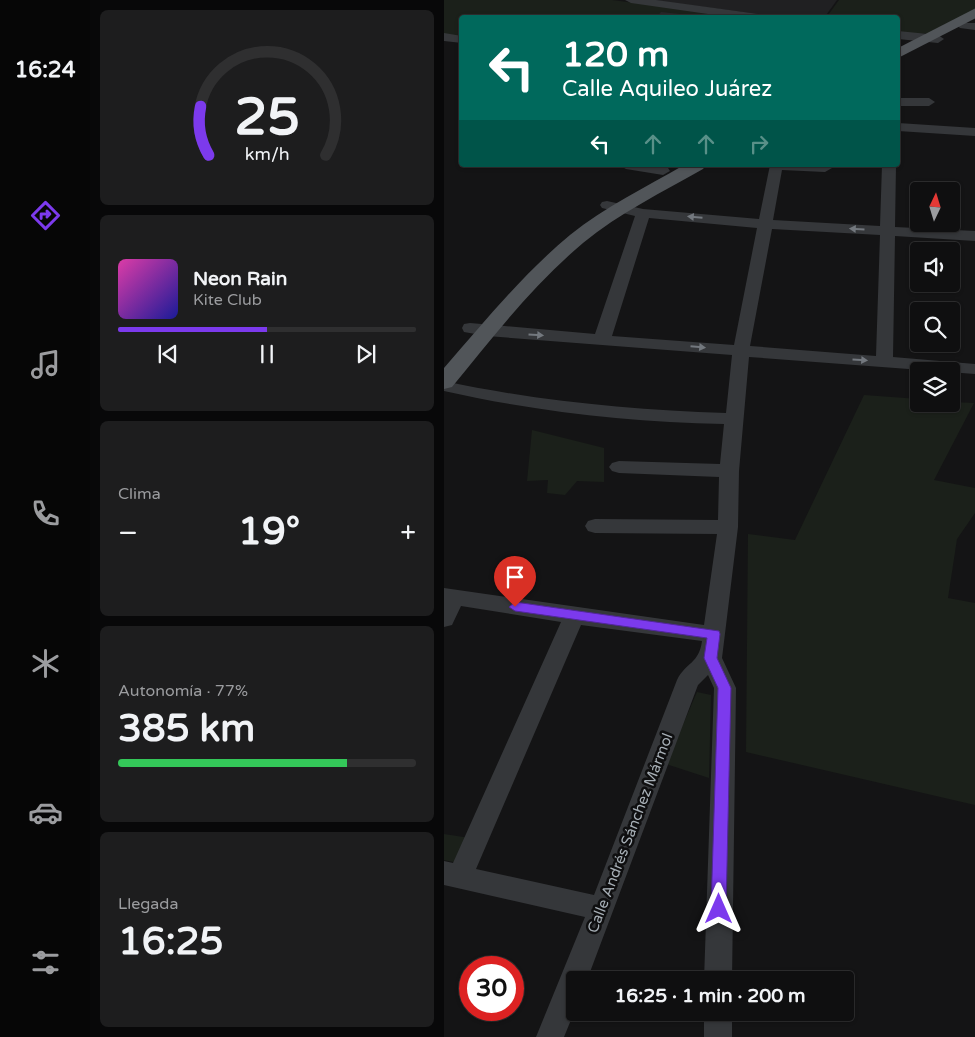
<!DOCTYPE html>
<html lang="es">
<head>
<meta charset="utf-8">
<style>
	:root { --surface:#0f0f10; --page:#1d1d1e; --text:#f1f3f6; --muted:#9b9c9f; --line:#2f2f30; --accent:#7c3aed }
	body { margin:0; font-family:"Varela Round",sans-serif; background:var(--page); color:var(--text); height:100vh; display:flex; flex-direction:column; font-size:19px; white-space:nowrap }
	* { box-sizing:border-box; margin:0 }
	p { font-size:16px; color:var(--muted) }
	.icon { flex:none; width:28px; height:28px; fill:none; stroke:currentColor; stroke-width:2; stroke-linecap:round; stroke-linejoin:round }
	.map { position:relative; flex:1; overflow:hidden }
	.sheet { display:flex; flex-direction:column; gap:10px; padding:10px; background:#080809; width:354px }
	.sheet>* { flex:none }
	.hud { position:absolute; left:15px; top:15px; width:441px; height:152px; border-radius:5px; box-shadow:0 1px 4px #0004,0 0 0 1px var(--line); background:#00695c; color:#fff; overflow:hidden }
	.needle { width:32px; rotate:4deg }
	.controls { position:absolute; left:466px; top:182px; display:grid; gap:10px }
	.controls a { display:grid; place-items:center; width:50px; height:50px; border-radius:5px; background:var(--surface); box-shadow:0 1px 4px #0004,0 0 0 1px var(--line); font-size:25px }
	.speed { position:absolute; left:15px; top:956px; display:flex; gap:10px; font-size:25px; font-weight:700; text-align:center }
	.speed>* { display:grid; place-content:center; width:65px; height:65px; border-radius:50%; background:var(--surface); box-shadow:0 1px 4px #0004,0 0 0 1px var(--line); line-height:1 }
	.speed .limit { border:8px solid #d22; background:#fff; color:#111 }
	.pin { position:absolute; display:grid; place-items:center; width:42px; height:42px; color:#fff; margin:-51px -21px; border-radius:50% 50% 50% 0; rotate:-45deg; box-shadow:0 0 5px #0007 }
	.pin .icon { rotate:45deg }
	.me { position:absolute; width:55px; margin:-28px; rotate:0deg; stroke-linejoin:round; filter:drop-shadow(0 0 4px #0008) }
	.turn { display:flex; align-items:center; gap:18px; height:105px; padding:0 20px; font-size:22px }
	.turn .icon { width:65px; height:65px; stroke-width:2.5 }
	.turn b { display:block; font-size:35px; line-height:42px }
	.lanes { display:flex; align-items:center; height:48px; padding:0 20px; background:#0003; justify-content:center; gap:25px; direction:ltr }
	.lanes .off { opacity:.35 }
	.big { font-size:38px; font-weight:700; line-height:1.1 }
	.sheet .widget { flex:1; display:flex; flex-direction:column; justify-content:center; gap:8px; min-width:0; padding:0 18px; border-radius:8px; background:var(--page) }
	.sheet .dial { align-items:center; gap:0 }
	.dial svg { height:130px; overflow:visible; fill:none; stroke:var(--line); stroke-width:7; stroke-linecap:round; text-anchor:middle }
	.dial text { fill:var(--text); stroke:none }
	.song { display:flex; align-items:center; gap:15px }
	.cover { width:60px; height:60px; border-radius:8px; background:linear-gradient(135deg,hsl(320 70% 55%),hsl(240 70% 35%)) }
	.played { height:5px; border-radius:2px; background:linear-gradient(90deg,var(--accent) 50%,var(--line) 50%) }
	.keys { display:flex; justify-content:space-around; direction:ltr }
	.heat { display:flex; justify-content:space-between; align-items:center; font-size:28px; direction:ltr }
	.charge { height:8px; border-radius:4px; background:linear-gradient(90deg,#34c759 77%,var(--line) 0) }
	.trip { position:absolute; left:122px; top:971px; width:288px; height:50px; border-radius:5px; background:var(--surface); box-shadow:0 1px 4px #0004,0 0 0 1px var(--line); font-weight:700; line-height:50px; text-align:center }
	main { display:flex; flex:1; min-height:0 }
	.menu { display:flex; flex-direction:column; width:90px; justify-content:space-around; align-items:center; background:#060606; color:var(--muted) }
	.menu .icon { width:35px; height:35px }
	.menu .selected { color:var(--accent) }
	.menu b { font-size:22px; color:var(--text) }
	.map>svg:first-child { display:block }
	.built { fill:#202022 }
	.green { fill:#1b201a }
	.building { fill:#272729 }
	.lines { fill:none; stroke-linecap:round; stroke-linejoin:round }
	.minor { fill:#35373a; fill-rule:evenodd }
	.major { fill:#515559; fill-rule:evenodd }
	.oneway { fill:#73787e }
	.route { fill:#7c3aed; stroke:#51269a }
	.labels { text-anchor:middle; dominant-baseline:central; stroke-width:5; stroke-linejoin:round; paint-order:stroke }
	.near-street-label { font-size:15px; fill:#a6aeb5; stroke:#0f0f10 }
</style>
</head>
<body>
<main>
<nav class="menu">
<b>16:24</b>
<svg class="icon selected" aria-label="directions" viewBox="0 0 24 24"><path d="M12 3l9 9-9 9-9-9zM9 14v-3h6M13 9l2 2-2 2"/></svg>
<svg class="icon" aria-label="music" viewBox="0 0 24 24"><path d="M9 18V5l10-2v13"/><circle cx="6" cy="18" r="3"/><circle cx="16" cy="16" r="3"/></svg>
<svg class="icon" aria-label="phone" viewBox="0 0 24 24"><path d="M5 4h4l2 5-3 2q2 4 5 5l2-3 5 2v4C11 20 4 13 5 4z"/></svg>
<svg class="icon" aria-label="climate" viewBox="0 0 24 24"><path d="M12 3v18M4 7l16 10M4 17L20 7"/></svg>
<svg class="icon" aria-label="car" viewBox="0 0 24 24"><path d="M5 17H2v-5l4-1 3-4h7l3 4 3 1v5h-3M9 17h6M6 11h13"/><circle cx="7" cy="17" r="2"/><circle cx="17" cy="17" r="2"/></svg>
<svg class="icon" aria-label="filters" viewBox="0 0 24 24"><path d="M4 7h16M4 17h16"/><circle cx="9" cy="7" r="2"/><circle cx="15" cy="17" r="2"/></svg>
</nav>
<section class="sheet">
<div class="widget dial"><svg viewBox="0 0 100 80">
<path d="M14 69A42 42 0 1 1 86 69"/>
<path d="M14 69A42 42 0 0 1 9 39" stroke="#7c3aed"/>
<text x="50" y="56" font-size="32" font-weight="700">25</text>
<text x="50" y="72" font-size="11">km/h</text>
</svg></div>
<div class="widget">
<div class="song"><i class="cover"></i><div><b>Neon Rain</b><p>Kite Club</p></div></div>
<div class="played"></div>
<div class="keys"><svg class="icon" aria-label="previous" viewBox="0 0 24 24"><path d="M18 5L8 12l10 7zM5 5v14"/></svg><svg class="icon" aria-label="pause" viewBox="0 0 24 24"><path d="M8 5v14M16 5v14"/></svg><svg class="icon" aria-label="next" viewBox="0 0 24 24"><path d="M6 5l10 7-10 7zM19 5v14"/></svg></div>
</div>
<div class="widget"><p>Clima</p>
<div class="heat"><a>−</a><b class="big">19°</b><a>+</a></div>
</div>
<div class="widget"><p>Autonomía · 77%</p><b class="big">385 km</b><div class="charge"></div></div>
<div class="widget"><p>Llegada</p><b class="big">16:25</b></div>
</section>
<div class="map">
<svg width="532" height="1037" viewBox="0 0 532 1037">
	<rect width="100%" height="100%" fill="#141415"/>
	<path class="built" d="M207,0h186l-13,18 -42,-1z"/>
	<g class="green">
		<path d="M0,0h168l131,17 -281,1 -1,20 -17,-3z"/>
		<path d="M395,0h136v13c-33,18 -38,24 -77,19v-14h-72z"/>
		<path d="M420,395l55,4v5h33v-2l22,1 -40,77 41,8v25l-18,26 -9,59 27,5v202l-229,-53 2,-218 47,6z"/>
		<path d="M88,430l72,18v34l-27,-1 -12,14 -18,-2 1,-13 -21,1z"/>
		<path d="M253,692l14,3 -2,83 -43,-14z"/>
		<path d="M0,834l26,4 -12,25 -14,-3z"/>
	</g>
	<path class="building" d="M217,12l28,3 -2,3h-31z"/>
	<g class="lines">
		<g class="minor">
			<path d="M181,0h31l109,15 5,3h-34l-105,-15z"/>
			<path d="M520,23h12v7l-16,-2 -2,-2z"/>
			<path d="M454,31l40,4 6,4 -6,4 -40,-4z"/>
			<path d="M0,33l18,3v7l-18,-2z"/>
			<path d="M454,98h31l6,4 -6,4h-31z"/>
			<path d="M454,123l78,5v8l-78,-5z"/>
			<path d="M175,165h33l16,3 2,3 -7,4 -37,-6z"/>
			<path d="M326,165h60l2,3 -7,4 -43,-2 -9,50 107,6 2,-61h14l-1,62 81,4v10l-81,-5 -2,121 83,7v10l-227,-17 -10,114 -1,56 -16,131 14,30 -4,292h-28l10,-292 -6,-13 -10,10 -111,295h-12v30l-11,27h-28l49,-120 -141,-32v-24l9,2 108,-241 -100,-16 -9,19 -8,2v-39l260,37 13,-91 -122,-1 -7,-2 -3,-5 3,-5 7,-2 123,1 1,-43 -100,-4 -7,-2 -3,-4 3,-4 7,-2 101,3 4,-40c-94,-2 -187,-12 -280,-33v-10c93,20 187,29 282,32l6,-58 -245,-19 -23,-4 -2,-4 2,-4 6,-1 125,11 40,-118 -33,-8 -2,-3 2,-3 5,-1 36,8 116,10zM205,218l108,10 -23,117 -122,-9zM328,229l108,6 -4,121 -126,-10zM137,625l121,16c-3,23 -16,21 -25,39l-83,215 -118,-26z"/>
			<rect x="260" y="1012" width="28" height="25"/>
		</g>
		<g class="major">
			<path d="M532,8v10l-78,40v-10z"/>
			<path d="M240,165h22l-3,4c-40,23 -84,44 -120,74 -50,42 -90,94 -131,144l-8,2v-21c40,-46 79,-94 126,-133 35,-28 76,-48 114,-70z"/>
		</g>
	</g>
	<defs><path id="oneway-solid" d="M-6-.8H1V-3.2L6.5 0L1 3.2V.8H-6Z" transform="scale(1.25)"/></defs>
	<g class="oneway">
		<use href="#oneway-solid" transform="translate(251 217) rotate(-175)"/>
		<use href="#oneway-solid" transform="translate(413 229) rotate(-177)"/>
		<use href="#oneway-solid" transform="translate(92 335) rotate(4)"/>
		<use href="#oneway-solid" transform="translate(254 347) rotate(5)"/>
		<use href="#oneway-solid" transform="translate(416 360) rotate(4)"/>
	</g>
	<path class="route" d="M71,602l204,29 1,3 -3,24 14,30 -5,221 -2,5 -5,2 -6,-2 -2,-5 7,-221 -14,-30 3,-20 -192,-27 -6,-4z"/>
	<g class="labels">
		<g class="near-street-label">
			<text transform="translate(186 833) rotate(-69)">Calle Andrés Sánchez Mármol</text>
		</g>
	</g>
</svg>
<div class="controls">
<a><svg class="needle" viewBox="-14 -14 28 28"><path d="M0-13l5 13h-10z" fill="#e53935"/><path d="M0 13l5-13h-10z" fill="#9b9c9f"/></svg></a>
<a><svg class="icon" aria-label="sound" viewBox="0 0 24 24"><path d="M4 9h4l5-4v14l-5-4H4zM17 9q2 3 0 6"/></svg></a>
<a><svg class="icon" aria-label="search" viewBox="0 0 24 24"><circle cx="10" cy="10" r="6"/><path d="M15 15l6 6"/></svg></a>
<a><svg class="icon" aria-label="layers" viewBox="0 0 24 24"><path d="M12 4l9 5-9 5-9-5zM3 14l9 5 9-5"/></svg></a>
</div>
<div class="speed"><div class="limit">30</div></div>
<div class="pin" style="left:71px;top:607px;background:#d93025"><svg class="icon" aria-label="arrive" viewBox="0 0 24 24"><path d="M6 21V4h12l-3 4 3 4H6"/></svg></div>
<svg class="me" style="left:275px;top:909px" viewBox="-20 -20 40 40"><path d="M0-17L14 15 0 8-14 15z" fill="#7c3aed" stroke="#fff" stroke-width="4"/></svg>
<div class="trip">16:25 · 1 min · 200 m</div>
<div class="hud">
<div class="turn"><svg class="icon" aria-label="left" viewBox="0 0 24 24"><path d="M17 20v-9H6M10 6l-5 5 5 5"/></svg><div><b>120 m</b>Calle Aquileo Juárez</div></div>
<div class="lanes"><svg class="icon" aria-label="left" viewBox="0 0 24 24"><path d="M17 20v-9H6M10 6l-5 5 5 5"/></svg><svg class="icon off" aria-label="ahead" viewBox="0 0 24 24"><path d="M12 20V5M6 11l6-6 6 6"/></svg><svg class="icon off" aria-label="ahead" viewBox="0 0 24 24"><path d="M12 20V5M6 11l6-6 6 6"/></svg><svg class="icon off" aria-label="right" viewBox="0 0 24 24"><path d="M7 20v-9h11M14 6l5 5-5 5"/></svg></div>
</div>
</div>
</main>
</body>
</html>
